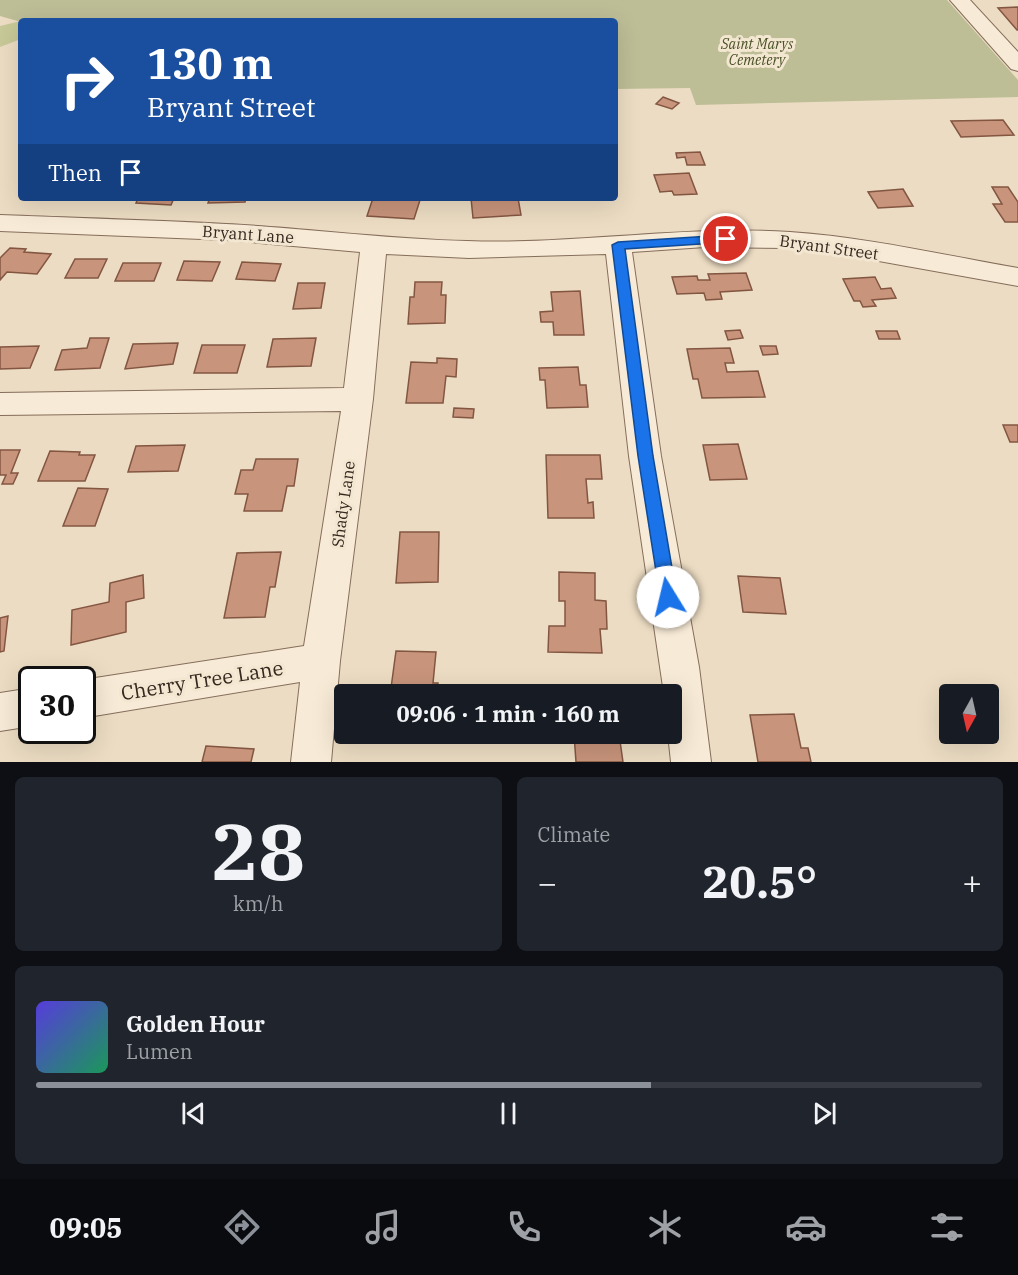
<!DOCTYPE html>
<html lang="en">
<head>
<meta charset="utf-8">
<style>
	:root { --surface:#171b24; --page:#20242c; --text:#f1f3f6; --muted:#9ea1a6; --line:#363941; --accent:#8c9099 }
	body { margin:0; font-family:"IBM Plex Serif",serif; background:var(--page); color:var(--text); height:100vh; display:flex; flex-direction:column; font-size:22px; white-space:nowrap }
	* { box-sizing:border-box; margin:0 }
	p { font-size:20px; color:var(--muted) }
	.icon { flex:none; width:33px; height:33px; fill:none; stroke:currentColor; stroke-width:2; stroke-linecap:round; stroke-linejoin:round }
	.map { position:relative; height:762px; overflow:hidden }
	.drawer { display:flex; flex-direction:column; gap:15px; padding:15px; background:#0d0f14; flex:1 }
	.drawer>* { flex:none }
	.guide { position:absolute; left:18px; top:18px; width:600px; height:183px; border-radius:6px; box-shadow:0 6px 24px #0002; background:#1a4fa0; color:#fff; overflow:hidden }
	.needle { width:39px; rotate:188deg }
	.controls { position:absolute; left:939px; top:684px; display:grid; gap:12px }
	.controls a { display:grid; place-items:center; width:60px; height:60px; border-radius:6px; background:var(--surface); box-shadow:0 6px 24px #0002; font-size:30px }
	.speed { position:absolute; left:18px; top:666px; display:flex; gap:12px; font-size:30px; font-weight:700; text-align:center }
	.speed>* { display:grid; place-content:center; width:78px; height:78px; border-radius:50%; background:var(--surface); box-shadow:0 6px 24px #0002; line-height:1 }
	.speed .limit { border:3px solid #111; border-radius:9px; background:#fff; color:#111 }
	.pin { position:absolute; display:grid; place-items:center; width:51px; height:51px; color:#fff; margin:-26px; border:3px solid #fff; border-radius:50%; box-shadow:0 2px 6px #0007 }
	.me { position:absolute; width:66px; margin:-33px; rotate:351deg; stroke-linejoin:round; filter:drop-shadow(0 0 4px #0008) }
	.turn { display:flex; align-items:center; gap:21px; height:126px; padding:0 30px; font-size:27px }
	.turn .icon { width:78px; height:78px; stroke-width:2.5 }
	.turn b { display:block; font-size:42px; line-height:51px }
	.then { display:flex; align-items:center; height:57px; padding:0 30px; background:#0003; gap:12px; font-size:22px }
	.big { font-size:45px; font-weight:700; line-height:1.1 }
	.drawer .card { flex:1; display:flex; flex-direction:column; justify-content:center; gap:9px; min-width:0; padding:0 21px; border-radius:9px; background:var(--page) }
	.drawer .dial { align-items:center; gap:0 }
	.dial b { font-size:78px; line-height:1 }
	.song { display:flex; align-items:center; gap:18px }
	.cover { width:72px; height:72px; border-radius:9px; background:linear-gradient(135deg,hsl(250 70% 55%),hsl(150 70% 35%)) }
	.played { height:6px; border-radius:3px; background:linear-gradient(90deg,var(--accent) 65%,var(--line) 65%) }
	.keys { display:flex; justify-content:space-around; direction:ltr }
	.heat { display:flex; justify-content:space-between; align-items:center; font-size:33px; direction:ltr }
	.drawer .tiles { flex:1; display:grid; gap:15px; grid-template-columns:1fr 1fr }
	.card:last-child { grid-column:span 2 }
	.trip { position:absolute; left:334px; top:684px; width:348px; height:60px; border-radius:6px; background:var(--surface); box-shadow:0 6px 24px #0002; font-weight:700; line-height:60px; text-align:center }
	.tab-bar { display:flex; height:96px; justify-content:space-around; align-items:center; background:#090b0e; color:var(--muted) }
	.tab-bar .icon { width:42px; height:42px }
	.tab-bar .selected { color:var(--accent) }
	.tab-bar b { font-size:27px; color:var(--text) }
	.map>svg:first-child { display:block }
	.green { fill:#c7c998 }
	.cemetery { fill:#bdbe96 }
	.building { fill:#c8947b; stroke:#835642; stroke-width:1.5 }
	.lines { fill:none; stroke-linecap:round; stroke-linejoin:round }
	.minor-casing { stroke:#856e5b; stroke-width:2 }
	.minor { fill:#f7ead6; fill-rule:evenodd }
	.route { fill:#1a73e8; stroke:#114b97; stroke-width:1.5 }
	.labels { text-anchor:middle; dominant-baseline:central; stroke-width:6; stroke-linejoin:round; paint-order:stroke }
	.far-park-label { font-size:14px; font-style:italic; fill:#4a5126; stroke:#f3e7d2 }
	.street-label { font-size:16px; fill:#35271e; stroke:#f3e7d2 }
	.near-street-label { font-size:20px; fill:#35271e; stroke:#f3e7d2 }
</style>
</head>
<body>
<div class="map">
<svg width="1018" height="762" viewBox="0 0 1018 762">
	<rect width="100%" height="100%" fill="#ecdcc3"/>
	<path class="green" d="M21,21v18l-21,8v-21z"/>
	<path class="cemetery" d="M0,0h947l71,80v17l-322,8 -6,-17 -75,1v-68l-594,1 -21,-6z"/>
	<g class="building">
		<path d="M1018,7v23h-1l-19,-22z"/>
		<path d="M663,97l16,6 -7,6 -16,-5z"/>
		<path d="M1003,120l11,15 -53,2 -10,-16z"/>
		<path d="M700,152l5,13h-18l-2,-8 -8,1 -1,-5z"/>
		<path d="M689,173l8,21 -23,1 -2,-4 -12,1 -6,-17z"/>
		<path d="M992,187h16l10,15v20h-13l-12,-18h9z"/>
		<path d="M903,189l10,17 -35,2 -10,-16z"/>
		<path d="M138,198h36l-3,7 -35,-2z"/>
		<path d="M210,198h36l-1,4 -37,1z"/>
		<path d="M373,198h19l28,2 -6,19 -47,-3z"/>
		<path d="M471,198h47l3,17 -48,3z"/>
		<path d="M10,248l16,1 -2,3 27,2 -14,20 -30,-2 -7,8v-22z"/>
		<path d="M75,259h32l-9,19h-33z"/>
		<path d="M184,261l36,1 -8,19 -35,-1z"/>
		<path d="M242,262l39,2 -6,17 -39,-2z"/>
		<path d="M123,263h38l-7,18h-39z"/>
		<path d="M746,273l6,17 -32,2 2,7 -16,1 -2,-7 -27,1 -5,-17 25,-1 1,4h12l-2,-6z"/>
		<path d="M875,277l6,12 10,-1 5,10 -24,2 4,6 -13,1 -3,-6h-6l-11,-22z"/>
		<path d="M415,282h27l-1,13h5l-1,28 -37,1 2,-27h4z"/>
		<path d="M298,283h27l-4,25 -28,1z"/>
		<path d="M580,291l4,44h-30l-1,-13h-12l-1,-10 13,-1 -2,-19z"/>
		<path d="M740,330l3,8 -15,2 -3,-9z"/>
		<path d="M876,331h21l3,8h-21z"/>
		<path d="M90,338h19l-9,30 -45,2 7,-20 25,-2z"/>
		<path d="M316,338l-5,28 -44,1 6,-28z"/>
		<path d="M178,343l-5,21 -48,5 8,-25z"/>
		<path d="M202,345h43l-8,28h-43z"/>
		<path d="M39,346l-9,22 -30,1v-22z"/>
		<path d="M760,346h16l2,8 -15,1z"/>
		<path d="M730,348l4,15h-9l2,9 31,-1 7,26 -63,1 -4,-19h-5l-6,-30z"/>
		<path d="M437,358l20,1 -1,18 -10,-1 -3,27h-37l5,-41 26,1z"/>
		<path d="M578,367l2,18h6l2,22 -41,1 -2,-28h-5l-1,-12z"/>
		<path d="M454,408l20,1 -1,9 -20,-1z"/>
		<path d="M1003,425h15v17h-8z"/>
		<path d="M738,444l9,35 -37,1 -7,-35z"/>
		<path d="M185,445l-7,26 -50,1 8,-26z"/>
		<path d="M0,450h20l-9,23h7l-5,11h-11l4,-9h-6z"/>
		<path d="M50,451l30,1 -1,3h16l-10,26h-47z"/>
		<path d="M546,455h54l2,24h-16l2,24 5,-1 1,16h-46z"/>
		<path d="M256,459h42l-4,27h-7l-5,25h-38l4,-17h-13l6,-24h12z"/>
		<path d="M78,488l30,1 -13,37h-32z"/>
		<path d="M400,532h39l-1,50 -42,1z"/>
		<path d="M281,552l-6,35h-5l-5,30 -41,1 13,-65z"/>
		<path d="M559,572l36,1v27l11,1 1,28h-7l2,24 -54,-1 1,-26h16v-25h-6z"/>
		<path d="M143,575l1,23 -18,4v30l-55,13 1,-35 37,-8 1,-19z"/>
		<path d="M738,576l42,2 6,36 -43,-2z"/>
		<path d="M8,616l-4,35 -4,1v-34z"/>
		<path d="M396,651l40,1 -3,31h5l-1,11h-53l1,-7 6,1z"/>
		<path d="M794,714l7,34h7l3,14h-53l-8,-47z"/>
		<path d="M574,734h45l4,28h-47z"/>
		<path d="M206,746l48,3 -3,13h-49z"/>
	</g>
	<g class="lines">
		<defs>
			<g id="minor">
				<path d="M950,0h20l48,52v19l-7,-2z"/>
				<path d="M0,215c75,3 151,5 226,9 80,4 160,15 241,17 107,4 215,-16 323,-9 76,5 153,23 228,36v18l-184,-33 -45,-5 -84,-1 -73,5 29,204 38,211 12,95h-40l-3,-28h4v-40h-8l-35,-238 -23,-202 -137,4 -83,-4 -13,145 -33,262 -9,101h-40l9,-80 -218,36v-38l222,-34 37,-235 -341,4v-22l344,-5 16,-136 -133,-12 -227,-9z"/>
				<path d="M32,688v38l-32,5v-38z"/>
			</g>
		</defs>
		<use href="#minor" class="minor-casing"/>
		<use href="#minor" class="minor"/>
	</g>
	<path class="route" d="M726,235l4,1v6l-105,7 28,207 24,141 -3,5 -6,2 -5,-2 -3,-5 -22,-141 -26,-211 6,-3z"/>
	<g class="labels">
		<g class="far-park-label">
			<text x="757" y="44">Saint Marys<tspan x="757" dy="16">Cemetery</tspan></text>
		</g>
		<g class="street-label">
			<text transform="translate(248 234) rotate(4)">Bryant Lane</text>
			<text transform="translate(829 247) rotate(8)">Bryant Street</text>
			<text transform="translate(343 504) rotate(-82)">Shady Lane</text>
		</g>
		<g class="near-street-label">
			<text transform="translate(202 680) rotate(-9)">Cherry Tree Lane</text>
		</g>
	</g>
</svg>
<div class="controls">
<a><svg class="needle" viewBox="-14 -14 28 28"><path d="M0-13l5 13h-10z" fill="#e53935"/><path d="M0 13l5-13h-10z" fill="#9ea1a6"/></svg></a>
</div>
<div class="speed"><div class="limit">30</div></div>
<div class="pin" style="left:726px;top:239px;background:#d93025"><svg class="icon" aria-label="arrive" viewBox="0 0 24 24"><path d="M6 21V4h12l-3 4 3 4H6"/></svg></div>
<svg class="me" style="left:668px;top:597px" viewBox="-20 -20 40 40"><circle r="19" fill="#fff"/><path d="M0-13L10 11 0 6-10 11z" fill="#1a73e8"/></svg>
<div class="trip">09:06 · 1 min · 160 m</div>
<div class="guide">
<div class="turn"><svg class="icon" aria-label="right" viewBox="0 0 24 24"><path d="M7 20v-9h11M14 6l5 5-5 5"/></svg><div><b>130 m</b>Bryant Street</div></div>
<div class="then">Then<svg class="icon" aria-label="arrive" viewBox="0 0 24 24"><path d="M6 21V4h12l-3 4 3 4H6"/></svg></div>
</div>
</div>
<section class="drawer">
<div class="tiles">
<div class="card dial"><b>28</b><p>km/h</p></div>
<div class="card"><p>Climate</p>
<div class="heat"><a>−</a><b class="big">20.5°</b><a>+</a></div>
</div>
<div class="card">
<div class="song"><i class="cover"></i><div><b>Golden Hour</b><p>Lumen</p></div></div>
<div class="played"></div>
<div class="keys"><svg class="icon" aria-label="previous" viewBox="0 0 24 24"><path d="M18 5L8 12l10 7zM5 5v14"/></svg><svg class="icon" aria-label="pause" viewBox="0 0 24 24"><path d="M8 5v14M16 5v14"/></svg><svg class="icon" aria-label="next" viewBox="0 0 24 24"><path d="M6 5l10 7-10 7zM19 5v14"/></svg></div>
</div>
</div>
</section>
<nav class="tab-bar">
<b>09:05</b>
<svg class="icon selected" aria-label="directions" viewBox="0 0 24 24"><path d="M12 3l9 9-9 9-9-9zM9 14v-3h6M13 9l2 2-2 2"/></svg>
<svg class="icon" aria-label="music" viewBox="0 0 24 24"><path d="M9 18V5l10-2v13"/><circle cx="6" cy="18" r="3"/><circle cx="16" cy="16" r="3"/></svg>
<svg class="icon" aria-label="phone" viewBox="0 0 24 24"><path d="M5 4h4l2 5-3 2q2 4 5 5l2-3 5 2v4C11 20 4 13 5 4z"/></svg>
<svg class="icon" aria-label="climate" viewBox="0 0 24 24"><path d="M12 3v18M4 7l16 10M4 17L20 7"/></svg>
<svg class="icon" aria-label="car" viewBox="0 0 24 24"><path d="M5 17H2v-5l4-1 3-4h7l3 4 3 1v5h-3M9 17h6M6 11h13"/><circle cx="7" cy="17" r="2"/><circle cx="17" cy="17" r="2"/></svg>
<svg class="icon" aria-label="filters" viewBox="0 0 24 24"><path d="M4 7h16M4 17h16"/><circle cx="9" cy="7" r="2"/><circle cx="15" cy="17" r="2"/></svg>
</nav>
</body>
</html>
